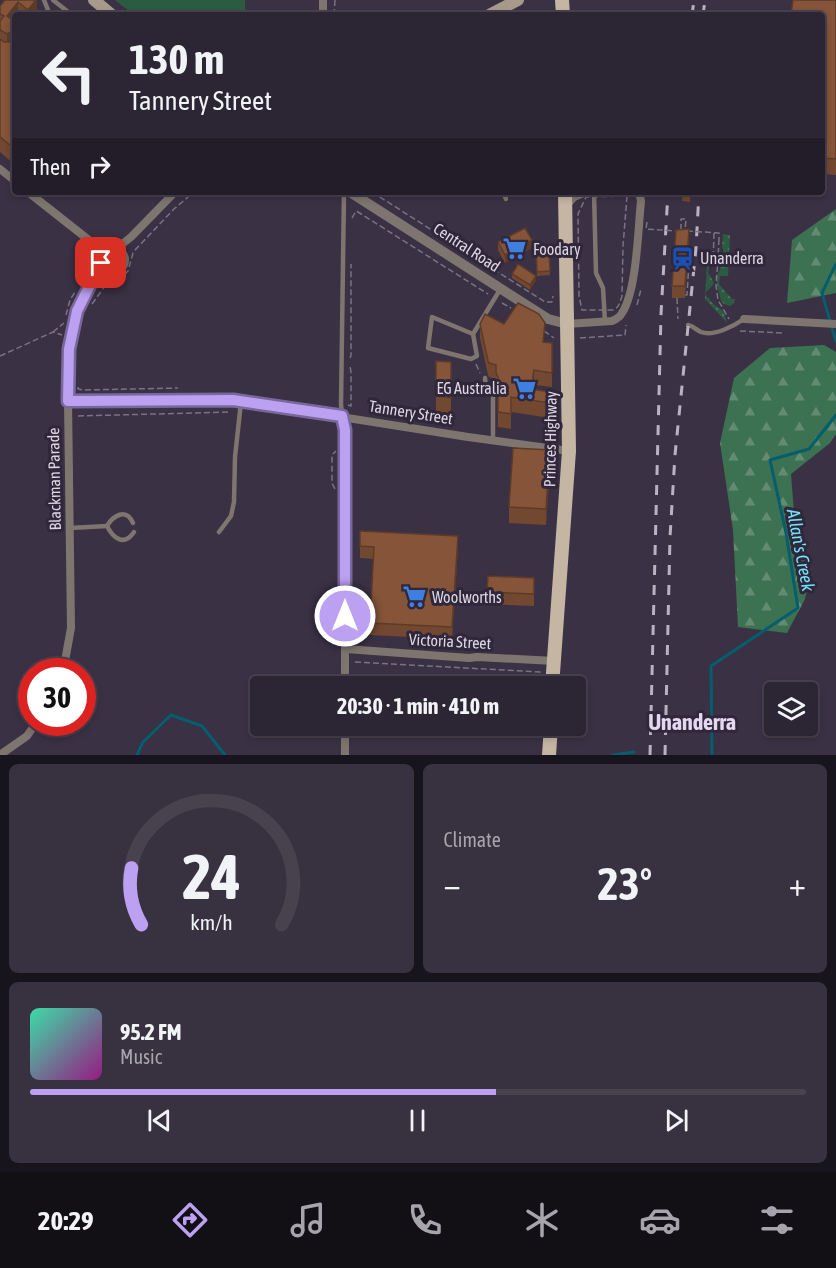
<!DOCTYPE html>
<html lang="en">
<head>
<meta charset="utf-8">
<style>
	:root { --surface:#2c2534; --page:#383140; --text:#f1f3f6; --muted:#a6a5ac; --line:#48424f; --accent:#bca0f2 }
	body { margin:0; font-family:"Asap Condensed",sans-serif; background:var(--page); color:var(--text); height:100vh; display:flex; flex-direction:column; font-size:22px; white-space:nowrap }
	* { box-sizing:border-box; margin:0 }
	p { font-size:20px; color:var(--muted) }
	.icon { flex:none; width:33px; height:33px; fill:none; stroke:currentColor; stroke-width:2; stroke-linecap:round; stroke-linejoin:round }
	.map { position:relative; height:755px; overflow:hidden }
	.panel { display:flex; flex-direction:column; gap:9px; padding:9px; background:#18141d; flex:1 }
	.panel>* { flex:none }
	.banner { position:absolute; left:12px; top:12px; width:813px; height:183px; border-radius:6px; box-shadow:0 3px 9px #0003,0 0 0 2px var(--line); background:#2c2534; color:var(--text); overflow:hidden }
	.controls { position:absolute; left:764px; top:682px; display:grid; gap:12px }
	.controls a { display:grid; place-items:center; width:54px; height:54px; border-radius:6px; background:var(--surface); box-shadow:0 3px 9px #0003,0 0 0 2px var(--line); font-size:30px }
	.speed { position:absolute; left:18px; top:658px; display:flex; gap:12px; font-size:30px; font-weight:700; text-align:center }
	.speed>* { display:grid; place-content:center; width:78px; height:78px; border-radius:50%; background:var(--surface); box-shadow:0 3px 9px #0003,0 0 0 2px var(--line); line-height:1 }
	.speed .limit { border:9px solid #d22; background:#fff; color:#111 }
	.pin { position:absolute; display:grid; place-items:center; width:51px; height:51px; color:#fff; margin:-26px; border-radius:12px; box-shadow:0 3px 9px #0006 }
	.me { position:absolute; width:66px; margin:-33px; rotate:0deg; stroke-linejoin:round; filter:drop-shadow(0 0 4px #0008) }
	.turn { display:flex; align-items:center; gap:21px; height:126px; padding:0 18px; font-size:27px }
	.turn .icon { width:78px; height:78px; stroke-width:2.5 }
	.turn b { display:block; font-size:42px; line-height:51px }
	.then { display:flex; align-items:center; height:57px; padding:0 18px; background:#0003; gap:12px; font-size:22px }
	.big { font-size:45px; font-weight:700; line-height:1.1 }
	.panel .widget { flex:1; display:flex; flex-direction:column; justify-content:center; gap:9px; min-width:0; padding:0 21px; border-radius:9px; background:var(--page) }
	.panel .dial { align-items:center; gap:0 }
	.dial svg { height:156px; overflow:visible; fill:none; stroke:var(--line); stroke-width:7; stroke-linecap:round; text-anchor:middle }
	.dial text { fill:var(--text); stroke:none }
	.song { display:flex; align-items:center; gap:18px }
	.cover { width:72px; height:72px; border-radius:9px; background:linear-gradient(135deg,hsl(160 70% 55%),hsl(310 70% 35%)) }
	.played { height:6px; border-radius:3px; background:linear-gradient(90deg,var(--accent) 60%,var(--line) 60%) }
	.keys { display:flex; justify-content:space-around; direction:ltr }
	.heat { display:flex; justify-content:space-between; align-items:center; font-size:33px; direction:ltr }
	.panel .tiles { flex:1; display:grid; gap:9px; grid-template-columns:1fr 1fr }
	.widget:last-child { grid-column:span 2 }
	.trip { position:absolute; left:250px; top:676px; width:336px; height:60px; border-radius:6px; background:var(--surface); box-shadow:0 3px 9px #0003,0 0 0 2px var(--line); font-weight:700; line-height:60px; text-align:center }
	.menu { display:flex; height:96px; justify-content:space-around; align-items:center; background:#120f15; color:var(--muted) }
	.menu .icon { width:42px; height:42px }
	.menu .active { color:var(--accent) }
	.menu b { font-size:27px; color:var(--text) }
	.map>svg:first-child { display:block }
	.forest { fill:url(#forest-firs) }
	.park { fill:#2b5b40 }
	.garden { fill:url(#garden-dots) }
	.lines { fill:none; stroke-linecap:round; stroke-linejoin:round }
	.stream { stroke:#045e6d; stroke-width:3 }
	.path { stroke:#7a7383; stroke-width:1.5; stroke-dasharray:6 3; stroke-linecap:butt }
	.service { stroke:#7e766e; stroke-width:4.5 }
	.minor { stroke:#7e766e; stroke-width:8 }
	.tertiary { stroke:#7e766e; stroke-width:10 }
	.secondary { stroke:#a69a8c; stroke-width:12 }
	.primary { stroke:#c5b6a4; stroke-width:14 }
	.rail { stroke:#b9b3c1; stroke-width:3; stroke-dasharray:10 10; stroke-linecap:butt }
	.path-bridge { stroke:#7a7383; stroke-width:1.5; stroke-dasharray:6 3; stroke-linecap:butt }
	.wall { fill:#724831 }
	.shaded-wall { fill:#5d3b28 }
	.building { fill:#855439; stroke:#5d3b28; stroke-width:1.5 }
	.route-casing { stroke:#7a689d; stroke-width:15 }
	.route { stroke:#bca0f2; stroke-width:10 }
	.labels { text-anchor:middle; dominant-baseline:central; stroke-width:6; stroke-linejoin:round; paint-order:stroke }
	.street-label { font-size:16px; fill:#dcd7e3; stroke:#30273a }
	.poi-label { font-size:16px; fill:#dcd7e3; stroke:#30273a; text-anchor:start }
	.water-label { font-size:18px; font-style:italic; fill:#73e3fa; stroke:#30273a }
	.district-label { font-size:22px; font-weight:bold; fill:#e3d8f0; stroke:#30273a }
</style>
</head>
<body>
<div class="map">
<svg width="836" height="755" viewBox="0 0 836 755">
	<defs>
		<pattern id="forest-firs" width="22" height="20" patternUnits="userSpaceOnUse" patternTransform="scale(1.5)"><rect width="22" height="20" fill="#3c7152"/><path d="M5 1l3.5 6h-7zM16 11l3.5 6h-7z" fill="#618b73"/></pattern>
		<pattern id="garden-dots" width="8" height="8" patternUnits="userSpaceOnUse" patternTransform="scale(1.5)"><rect width="8" height="8" fill="#2b5b40"/><path d="M2 2h.1M6 6h.1" fill="none" stroke="#49725b" stroke-width="1.8" stroke-linecap="round"/></pattern>
	</defs>
	<rect width="100%" height="100%" fill="#3a3145"/>
	<g class="forest">
		<path d="M836,209v84l-49,10 5,-63z"/>
		<path d="M824,345l12,7v82l-6,9 -39,31 5,65 15,31 -6,29 -18,34 -49,-6 -5,-97 -13,-87 14,-65 36,-30z"/>
	</g>
	<path class="park" d="M115,0h130v15h-111z"/>
	<g class="garden">
		<path d="M723,234l7,1 -2,41h-8l-1,8 13,15h3l-1,4 -4,3 -6,-2 -3,-3 -4,-17v-7l3,-8v-8l4,-7 -2,-8z"/>
		<path d="M707,263h3l-2,9 6,11 -2,3 -6,6v5h2c6,12 16,7 19,26l-22,-24z"/>
	</g>
	<g class="lines">
		<g class="stream">
			<path d="M836,264l-14,29 14,49"/>
			<path d="M685,729l27,-12"/>
			<path d="M137,755l6,-13 28,-27 31,11 23,29"/>
			<path d="M613,755l21,-3"/>
			<path d="M712,755l-1,-89 87,-58 -12,-75 -16,-73 39,-11 27,-34"/>
		</g>
		<g class="path">
			<path d="M334,15l1,-15"/>
			<path d="M328,192l6,4"/>
			<path d="M372,192l173,110h7l1,-6"/>
			<path d="M627,196l-4,50 -1,50c-2,6 -3,12 -9,14h-31l-3,-14 -1,-82 8,-17z"/>
			<path d="M352,218l4,-7 2,1 130,82"/>
			<path d="M681,230v-11h5l-1,12"/>
			<path d="M714,233l-1,33h3"/>
			<path d="M719,239l-1,20 -2,26 2,15 11,19"/>
			<path d="M685,295h2l3,-49"/>
			<path d="M677,298l1,21"/>
			<path d="M502,303l9,5"/>
			<path d="M92,304l13,-18 8,-5 9,-4 6,-6 5,-18 3,-4 38,-40 20,-17"/>
			<path d="M637,305l4,-16"/>
			<path d="M66,315l4,-15 5,-8"/>
			<path d="M544,331l10,7"/>
			<path d="M740,331l44,2"/>
			<path d="M53,332l11,-9"/>
			<path d="M580,338l45,-3 1,-10"/>
			<path d="M0,356l53,-24 9,3"/>
			<path d="M350,358l1,-2v-92"/>
			<path d="M476,364l4,9"/>
			<path d="M78,387v2l5,1 95,-2"/>
			<path d="M348,405l3,1v-34l-1,-6"/>
			<path d="M78,416l153,-4"/>
			<path d="M335,489l-3,-6v-28l4,-4"/>
			<path d="M355,662l185,10v2"/>
			<path d="M538,736v-10"/>
		</g>
		<g class="service">
			<path d="M53,0l19,15"/>
			<path d="M44,15l4,-5 -4,-10"/>
			<path d="M503,192l3,7"/>
			<path d="M594,192l2,81 7,15 2,34"/>
			<path d="M688,325c6,1 8,5 13,7 12,5 33,-6 43,-13"/>
			<path d="M473,334l-41,-17 -4,31 43,11 6,-3 -4,-22 28,-46"/>
			<path d="M485,378l1,13h7v50"/>
			<path d="M342,416l-1,-12 3,-212"/>
			<path d="M107,526c6,12 17,21 27,6"/>
			<path d="M107,526c6,-10 19,-19 26,-3"/>
			<path d="M70,528l37,-2"/>
			<path d="M219,532l12,-16 3,-14 1,-45 6,-55"/>
		</g>
		<g class="minor">
			<path d="M323,15v-15"/>
			<path d="M0,169l15,12"/>
			<path d="M28,192l76,60"/>
			<path d="M565,207l9,-10 12,-5"/>
			<circle cx="113" cy="260" r="12"/>
			<path d="M116,249l15,-12 44,-45"/>
			<path d="M744,319l92,5"/>
			<path d="M567,324l45,-3c5,-2 8,-4 10,-8 15,-23 16,-84 19,-112l-1,-5 -3,-4"/>
			<path d="M68,401l165,-1 235,37 101,14"/>
			<path d="M342,416l3,14v257"/>
			<path d="M346,649l123,9 8,-1 77,4"/>
			<path d="M63,672l8,-44 -3,-227 1,-52 8,-38 24,-48"/>
			<path d="M0,755l27,-19 9,-13"/>
			<path d="M345,755v-29"/>
		</g>
		<path class="tertiary" d="M350,192l198,127 19,5"/>
		<g class="secondary">
			<path d="M94,0l18,15"/>
			<path d="M489,15l29,-15"/>
		</g>
		<g class="primary">
			<path d="M562,0l1,15"/>
			<path d="M552,687l17,-236 -4,-259"/>
			<path d="M549,755l2,-29"/>
		</g>
		<g class="rail">
			<path d="M692,15l2,-15"/>
			<path d="M703,15l2,-15"/>
			<path d="M650,755l11,-441 7,-122"/>
			<path d="M665,755l5,-218 5,-82 21,-207 3,-56"/>
		</g>
		<g class="path-bridge">
			<path d="M647,222l-1,7 30,2"/>
			<path d="M687,231l32,2v6"/>
		</g>
	</g>
	<g class="wall">
		<path d="M5,0h32v15h-22v150l-15,-13v-146z"/>
		<path d="M836,0v175l-14,-1v-159z"/>
		<path d="M682,192h9l-1,10 -8,-1z"/>
		<path d="M689,241l-4,57h-13v-12z"/>
		<path d="M498,242l34,6 -27,15 -7,-13z"/>
		<path d="M536,250h13l1,25 -13,1z"/>
		<path d="M512,274l24,6 -6,10 -18,-12z"/>
		<path d="M480,324h24l40,18 8,1v44l-18,-2 -1,4 18,3v14l-1,12 -39,-6v17l-13,-2v-36l-2,-3v-9l-7,-2 -1,-2 -8,-37z"/>
		<path d="M436,361l15,1v52l-15,-3z"/>
		<path d="M550,466l-4,59 -37,-2v-16z"/>
		<path d="M360,546l98,2 -6,91 -82,-4 4,-76 -14,-1z"/>
		<path d="M488,576l46,2v28l-47,-2z"/>
	</g>
	<g class="shaded-wall">
		<path d="M36,0h1v14l-9,1v-5z"/>
		<path d="M18,2v13h-3v7l-8,-6z"/>
		<path d="M13,30v16l-6,3v-15z"/>
		<path d="M689,229v12l-4,57v-12z"/>
		<path d="M532,240v8l-27,15v-8z"/>
		<path d="M536,276v4l-6,10v-5z"/>
		<path d="M534,370v15l-3,18v-14z"/>
		<path d="M551,392v14l-1,12v-15z"/>
		<path d="M550,450v16l-4,59v-16z"/>
		<path d="M458,536v12l-6,91v-12z"/>
	</g>
	<g class="building">
		<path d="M5,0h31l-8,10 -10,-8 -11,14 8,6v8l-8,4 -7,-4v-9l4,-5 -4,-2v-8z"/>
		<path d="M793,0h43v159l-14,-1v-143h-31z"/>
		<path d="M0,39l4,3h9l2,-2v109l-15,-12z"/>
		<path d="M682,192h8v2l-8,-1z"/>
		<path d="M525,228l7,12 -27,15 -7,-13z"/>
		<path d="M689,229l-4,57h-13l4,-56z"/>
		<path d="M536,250h13l1,21 -13,1z"/>
		<path d="M518,264l18,12 -6,9 -18,-11z"/>
		<path d="M518,303l21,11 6,9 -2,19 9,1v30l-18,-3 -3,19 20,3 -1,11 -39,-6v17l-13,-2v-35l-2,-4v-8l-7,-2 -1,-2 -8,-37 5,-10 19,10z"/>
		<path d="M436,361l15,1v36l-15,-3z"/>
		<path d="M513,448l37,2 -4,59 -37,-2z"/>
		<path d="M360,531l98,5 -6,91 -82,-4 4,-76 -14,-1z"/>
		<path d="M488,576l46,2v16l-47,-2z"/>
	</g>
	<g class="lines">
		<defs>
			<path id="route" d="M101,263l-24,48 -8,38 -1,52 165,-1 109,16 3,14v186"/>
		</defs>
		<use href="#route" class="route-casing"/>
		<use href="#route" class="route"/>
	</g>
	<defs>
		<symbol id="supermarket-bare" viewBox="-9 -9 18 18"><path d="M-6-5.5h2.5l.6 2H6L4.5 2H-2.5L-4.4-4H-6ZM-1.5 3.2a1.3 1.3 0 1 0 .1 0ZM3 3.2a1.3 1.3 0 1 0 .1 0Z" fill="#3f7fe0" stroke="#30273a" stroke-width="2.5" paint-order="stroke"/></symbol>
		<symbol id="station-bare" viewBox="-9 -9 18 18"><path d="M-3-6H3Q5-6 5-4V2Q5 4 3 4L4.5 6H3L1.5 4h-3L-3 6H-4.5L-3 4Q-5 4-5 2V-4Q-5-6-3-6ZM-3.5-4v3h7v-3ZM-3.5 1v1.5H-2V1ZM2 1v1.5H3.5V1Z" fill="#1a4fb4" stroke="#30273a" stroke-width="2.5" paint-order="stroke"/></symbol>
	</defs>
	<g fill-rule="evenodd">
		<use href="#supermarket-bare" x="498" y="232" width="33" height="33"/>
		<use href="#station-bare" x="666" y="242" width="33" height="33"/>
		<use href="#supermarket-bare" x="508" y="372" width="33" height="33"/>
		<use href="#supermarket-bare" x="398" y="580" width="33" height="33"/>
	</g>
	<g class="labels">
		<g class="street-label">
			<text transform="translate(467 247) rotate(33)">Central Road</text>
			<text transform="translate(411 412) rotate(9)">Tannery Street</text>
			<text transform="translate(550 439) rotate(-89)">Princes Highway</text>
			<text transform="translate(54 479) rotate(-91)">Blackman Parade</text>
			<text transform="translate(450 641) rotate(3)">Victoria Street</text>
		</g>
		<g class="poi-label">
			<text x="533" y="249">Foodary</text>
			<text x="700" y="258">Unanderra</text>
			<text x="507" y="388" text-anchor="end">EG Australia</text>
			<text x="432" y="597">Woolworths</text>
		</g>
		<g class="water-label">
			<text transform="translate(801 550) rotate(79)">Allan's Creek</text>
		</g>
		<g class="district-label">
			<text x="692" y="722">Unanderra</text>
		</g>
	</g>
</svg>
<div class="controls">
<a><svg class="icon" aria-label="layers" viewBox="0 0 24 24"><path d="M12 4l9 5-9 5-9-5zM3 14l9 5 9-5"/></svg></a>
</div>
<div class="speed"><div class="limit">30</div></div>
<div class="pin" style="left:101px;top:263px;background:#d93025"><svg class="icon" aria-label="arrive" viewBox="0 0 24 24"><path d="M6 21V4h12l-3 4 3 4H6"/></svg></div>
<svg class="me" style="left:345px;top:616px" viewBox="-20 -20 40 40"><circle r="17" fill="#bca0f2" stroke="#fff" stroke-width="3"/><path d="M0-11L8 9 0 5-8 9z" fill="#fff"/></svg>
<div class="trip">20:30 · 1 min · 410 m</div>
<div class="banner">
<div class="turn"><svg class="icon" aria-label="left" viewBox="0 0 24 24"><path d="M17 20v-9H6M10 6l-5 5 5 5"/></svg><div><b>130 m</b>Tannery Street</div></div>
<div class="then">Then<svg class="icon" aria-label="right" viewBox="0 0 24 24"><path d="M7 20v-9h11M14 6l5 5-5 5"/></svg></div>
</div>
</div>
<section class="panel">
<div class="tiles">
<div class="widget dial"><svg viewBox="0 0 100 80">
<path d="M14 69A42 42 0 1 1 86 69"/>
<path d="M14 69A42 42 0 0 1 9 40" stroke="#bca0f2"/>
<text x="50" y="56" font-size="32" font-weight="700">24</text>
<text x="50" y="72" font-size="11">km/h</text>
</svg></div>
<div class="widget"><p>Climate</p>
<div class="heat"><a>−</a><b class="big">23°</b><a>+</a></div>
</div>
<div class="widget">
<div class="song"><i class="cover"></i><div><b>95.2 FM</b><p>Music</p></div></div>
<div class="played"></div>
<div class="keys"><svg class="icon" aria-label="previous" viewBox="0 0 24 24"><path d="M18 5L8 12l10 7zM5 5v14"/></svg><svg class="icon" aria-label="pause" viewBox="0 0 24 24"><path d="M8 5v14M16 5v14"/></svg><svg class="icon" aria-label="next" viewBox="0 0 24 24"><path d="M6 5l10 7-10 7zM19 5v14"/></svg></div>
</div>
</div>
</section>
<nav class="menu">
<b>20:29</b>
<svg class="icon active" aria-label="directions" viewBox="0 0 24 24"><path d="M12 3l9 9-9 9-9-9zM9 14v-3h6M13 9l2 2-2 2"/></svg>
<svg class="icon" aria-label="music" viewBox="0 0 24 24"><path d="M9 18V5l10-2v13"/><circle cx="6" cy="18" r="3"/><circle cx="16" cy="16" r="3"/></svg>
<svg class="icon" aria-label="phone" viewBox="0 0 24 24"><path d="M5 4h4l2 5-3 2q2 4 5 5l2-3 5 2v4C11 20 4 13 5 4z"/></svg>
<svg class="icon" aria-label="climate" viewBox="0 0 24 24"><path d="M12 3v18M4 7l16 10M4 17L20 7"/></svg>
<svg class="icon" aria-label="car" viewBox="0 0 24 24"><path d="M5 17H2v-5l4-1 3-4h7l3 4 3 1v5h-3M9 17h6M6 11h13"/><circle cx="7" cy="17" r="2"/><circle cx="17" cy="17" r="2"/></svg>
<svg class="icon" aria-label="filters" viewBox="0 0 24 24"><path d="M4 7h16M4 17h16"/><circle cx="9" cy="7" r="2"/><circle cx="15" cy="17" r="2"/></svg>
</nav>
</body>
</html>
